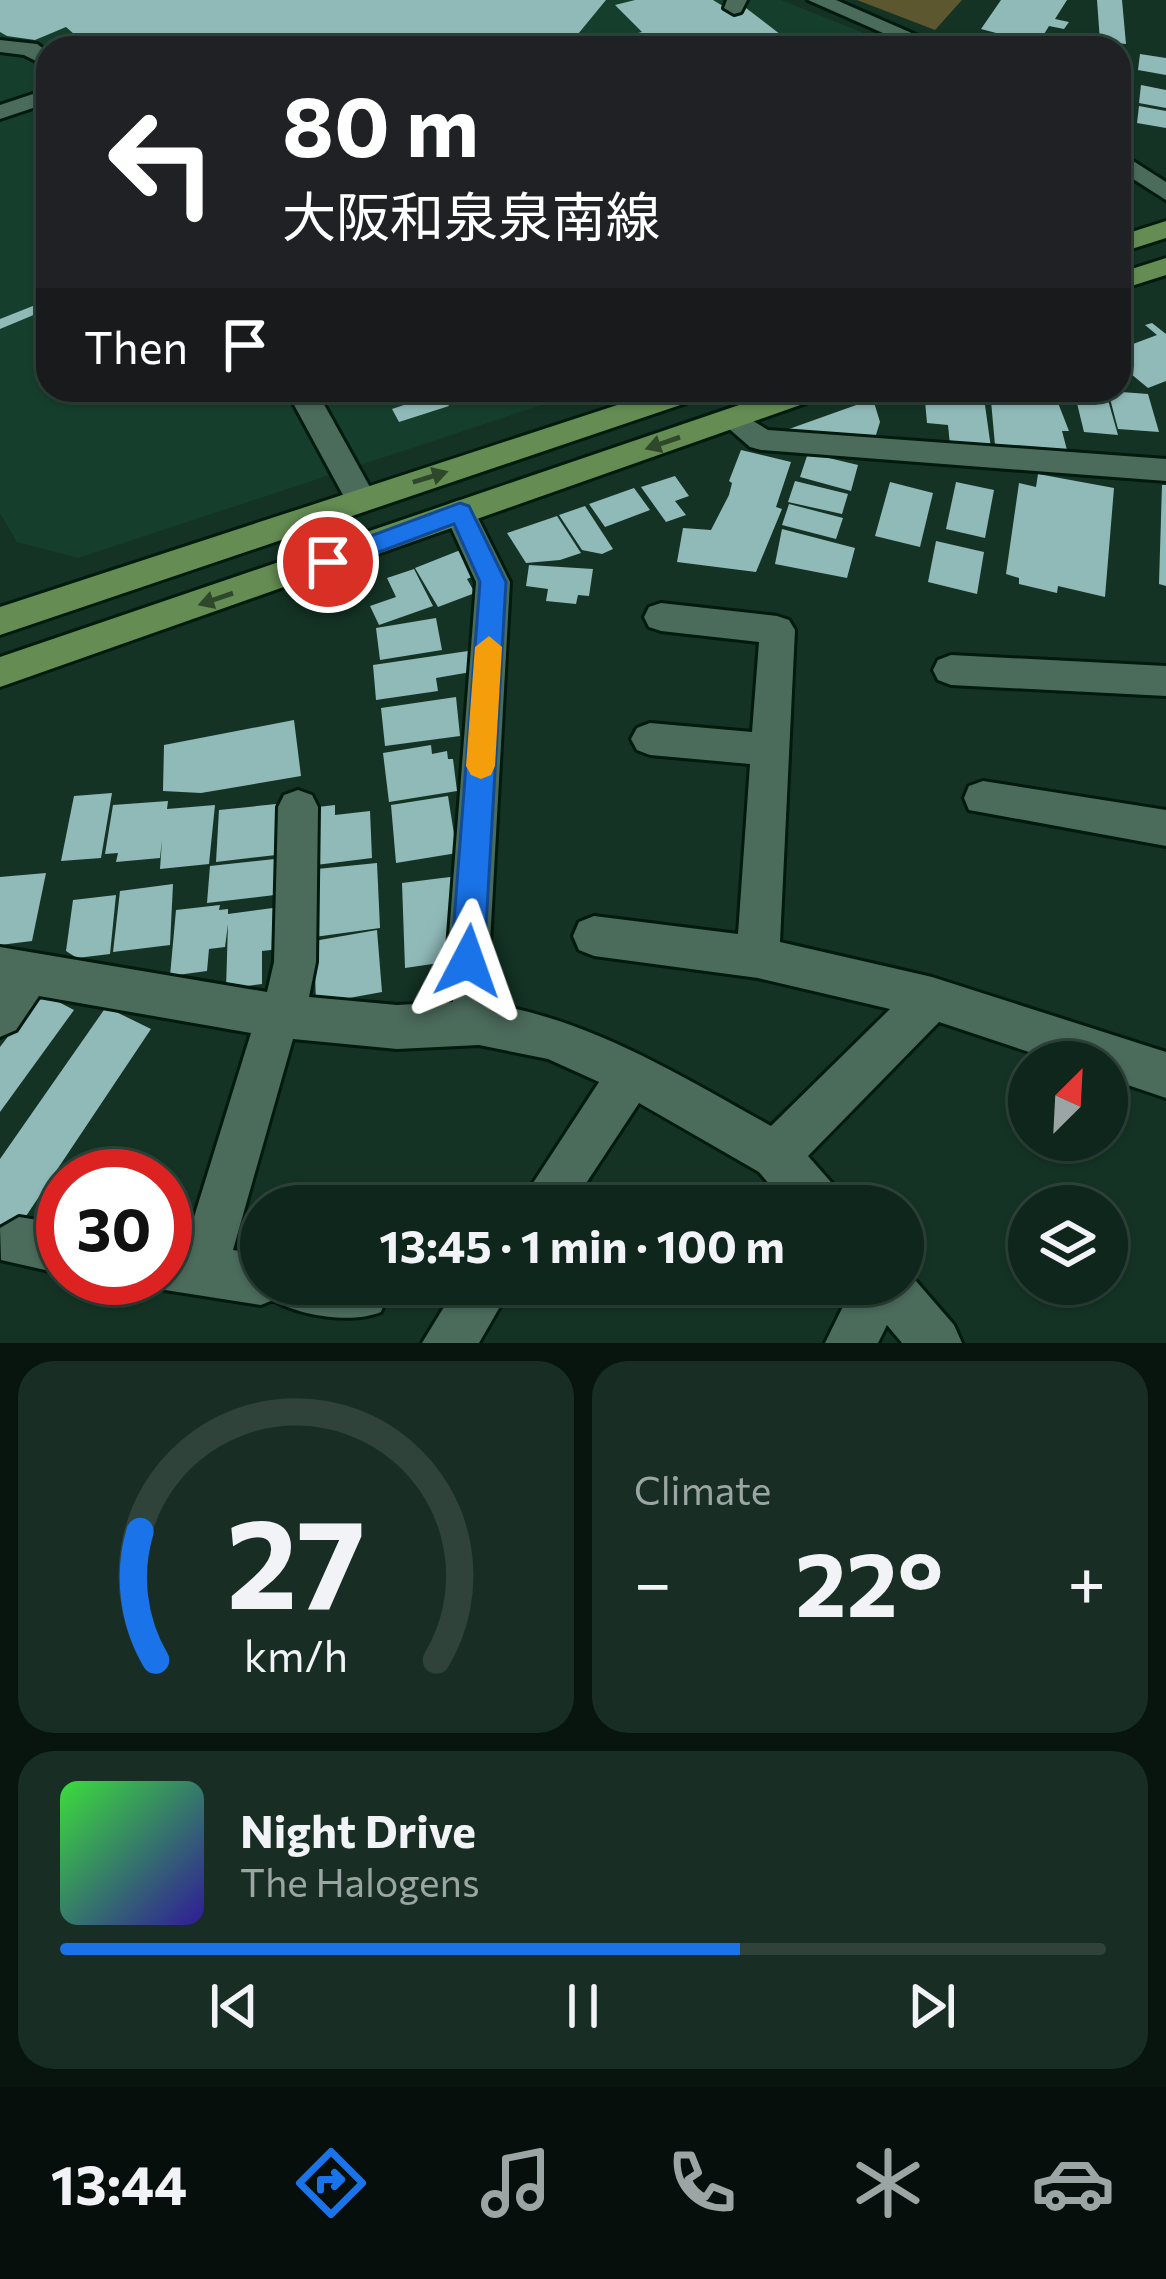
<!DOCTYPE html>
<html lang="en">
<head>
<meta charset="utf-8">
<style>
	:root { --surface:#0f261c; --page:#182e25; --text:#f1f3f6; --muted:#9ba5a3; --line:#2f433b; --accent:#1a73e8 }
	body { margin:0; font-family:Commissioner,"Noto Sans JP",sans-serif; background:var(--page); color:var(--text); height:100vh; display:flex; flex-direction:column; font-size:45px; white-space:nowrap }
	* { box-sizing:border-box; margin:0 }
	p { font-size:39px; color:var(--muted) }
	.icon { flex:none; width:66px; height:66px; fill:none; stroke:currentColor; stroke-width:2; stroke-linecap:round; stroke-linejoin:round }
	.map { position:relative; height:1343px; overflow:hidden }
	.side { display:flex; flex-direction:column; gap:18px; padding:18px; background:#08150f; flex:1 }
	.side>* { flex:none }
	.top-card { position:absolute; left:36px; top:36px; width:1095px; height:366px; border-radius:36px; box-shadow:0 3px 9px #0004,0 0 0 3px var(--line); background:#202124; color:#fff; overflow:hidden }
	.needle { width:78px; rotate:24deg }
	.fabs { position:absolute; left:1008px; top:1041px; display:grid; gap:24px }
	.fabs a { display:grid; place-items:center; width:120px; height:120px; border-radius:50%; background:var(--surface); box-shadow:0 3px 9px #0004,0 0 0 3px var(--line); font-size:60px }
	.speed { position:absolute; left:36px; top:1149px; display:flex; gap:24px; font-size:60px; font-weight:700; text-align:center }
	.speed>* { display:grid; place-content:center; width:156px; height:156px; border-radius:50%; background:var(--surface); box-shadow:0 3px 9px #0004,0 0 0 3px var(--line); line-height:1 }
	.speed .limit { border:18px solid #d22; background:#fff; color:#111 }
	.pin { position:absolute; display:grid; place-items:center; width:102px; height:102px; color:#fff; margin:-51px; border:6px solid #fff; border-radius:50%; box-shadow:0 3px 12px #0007 }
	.me { position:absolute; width:132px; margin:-66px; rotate:4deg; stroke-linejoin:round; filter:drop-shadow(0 0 9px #0008) }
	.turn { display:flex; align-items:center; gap:42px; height:252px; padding:0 48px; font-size:54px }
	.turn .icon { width:156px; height:156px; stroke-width:2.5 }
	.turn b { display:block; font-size:84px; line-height:102px }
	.then { display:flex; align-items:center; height:114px; padding:0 48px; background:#0003; gap:24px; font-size:45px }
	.big { font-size:90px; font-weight:700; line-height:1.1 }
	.side .widget { flex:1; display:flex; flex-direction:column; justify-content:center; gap:18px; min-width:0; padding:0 42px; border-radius:36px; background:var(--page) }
	.side .dial { align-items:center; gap:0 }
	.dial svg { height:312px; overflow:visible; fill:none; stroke:var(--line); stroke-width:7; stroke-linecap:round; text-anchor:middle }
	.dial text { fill:var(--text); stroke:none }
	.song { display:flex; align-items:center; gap:36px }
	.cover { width:144px; height:144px; border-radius:18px; background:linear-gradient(135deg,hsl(120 70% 55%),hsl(250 70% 35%)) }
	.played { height:12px; border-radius:6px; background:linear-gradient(90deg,var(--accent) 65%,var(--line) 65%) }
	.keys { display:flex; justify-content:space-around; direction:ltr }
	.heat { display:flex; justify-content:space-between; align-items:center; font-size:66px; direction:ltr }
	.side .tiles { flex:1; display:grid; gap:18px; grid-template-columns:1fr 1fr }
	.widget:last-child { grid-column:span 2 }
	.trip { position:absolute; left:240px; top:1185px; width:684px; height:120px; border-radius:60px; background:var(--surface); box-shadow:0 3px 9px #0004,0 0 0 3px var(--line); font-weight:700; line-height:120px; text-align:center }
	.tab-bar { display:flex; height:192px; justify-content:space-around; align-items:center; background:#060f0b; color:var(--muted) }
	.tab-bar .icon { width:84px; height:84px }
	.tab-bar .active { color:var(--accent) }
	.tab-bar b { font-size:54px; color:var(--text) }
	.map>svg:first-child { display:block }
	.built { fill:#163e2d }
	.green { fill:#5c572f }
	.building { fill:#90bab8 }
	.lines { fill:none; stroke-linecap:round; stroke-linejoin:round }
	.minor-casing { stroke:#001a0e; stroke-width:6 }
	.major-casing { stroke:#001a0e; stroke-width:6 }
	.minor { fill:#4b6b5b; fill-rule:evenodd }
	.major { fill:#658d53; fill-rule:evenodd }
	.oneway { fill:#2f472b }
	.route { fill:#1a73e8; stroke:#114b97; stroke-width:3 }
	.slow { fill:#f59e0b }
</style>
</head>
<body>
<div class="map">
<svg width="1166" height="1343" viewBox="0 0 1166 1343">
	<rect width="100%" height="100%" fill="#143325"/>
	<path class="built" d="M0,0h781l120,48h-853v342h539l-509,168 -61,-16 -17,-29z"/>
	<path class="green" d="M857,0h105l-27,30z"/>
	<g class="building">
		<path d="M0,0h606l-28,34 15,14h-503l-24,-21 -31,13 -28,-4 -7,-4z"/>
		<path d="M635,0h78l18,11 15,-3 52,40h-159l-13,-12 16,-4 -27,-27z"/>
		<path d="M1001,0h66l-12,19 14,3 -5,7 -15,-3 -11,18 -57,-15z"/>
		<path d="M1097,0h25l4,44 -26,-3z"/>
		<path d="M1140,54l26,4v17l-28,-5z"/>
		<path d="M1141,85l25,5v18l-27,-5z"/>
		<path d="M1139,106l27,5v17l-29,-5z"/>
		<path d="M48,300v9l-48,20v-10z"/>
		<path d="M1152,323l14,11v47l-18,7 -29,-24v-31l14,11 24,-9 -12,-10z"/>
		<path d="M924,390l60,8 7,50 -41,-3 -2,-20 -21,-2z"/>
		<path d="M990,390h63l16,41h-7l5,19 -72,-5z"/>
		<path d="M1074,391l32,2 12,42 -34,-3z"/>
		<path d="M1108,391l40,3 11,38 -41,-3z"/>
		<path d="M440,393l9,13 -50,16 -7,-13z"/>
		<path d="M873,399l7,23 -5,16 -80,-2 -6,-7z"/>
		<path d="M741,450l50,12 -15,45 6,2 -26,63 -79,-10 6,-34 28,2 18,-35 3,-12 -3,-2z"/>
		<path d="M808,453l50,12 -7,26 -51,-14z"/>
		<path d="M1038,474l76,14 -9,109 -47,-11 -1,7 -38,-9v-6l-13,-4 13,-91 17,4z"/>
		<path d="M675,476l14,20 -14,5 11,14 -20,7 -25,-35z"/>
		<path d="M795,481l53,13 -6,20 -54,-12z"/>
		<path d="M890,482l43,11 -13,54 -45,-11z"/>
		<path d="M956,482l38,8 -9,48 -39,-9z"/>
		<path d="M1162,485h4v101l-7,-2z"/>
		<path d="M634,488l16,22 -45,17 -16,-23z"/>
		<path d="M789,504l54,14 -7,21 -54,-14z"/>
		<path d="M585,506l28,43 -11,5 -20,-4 -23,-35z"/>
		<path d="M557,516l24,37 -21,7 -34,3 -19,-30z"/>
		<path d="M782,529l73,19 -8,30 -72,-14z"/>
		<path d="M936,541l48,11 -7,42 -49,-12z"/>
		<path d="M463,549l16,25 -12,5 8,14 -37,14 -23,-39z"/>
		<path d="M529,565l64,4 -4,27 -11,-1 -2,9 -30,-3 2,-12 -22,-3z"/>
		<path d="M414,569l19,37 -54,19 -9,-19 26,-9 -9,-19z"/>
		<path d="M436,618l6,32 -62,10 -4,-32z"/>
		<path d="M468,651l3,21 -35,6 2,13 -62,9 -3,-35z"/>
		<path d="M456,697l4,39 -75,10 -4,-38z"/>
		<path d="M294,720l7,56 -100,17 -38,-2 1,-46z"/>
		<path d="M431,745l1,9 15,-3 1,8h5l4,32 -68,11 -6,-49z"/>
		<path d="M112,793l-11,65 -40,3 13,-65z"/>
		<path d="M448,796l9,57 -61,10 -5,-58z"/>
		<path d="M168,801l-1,8 48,-4 -6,59 -49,5 2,-29 -2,18 -44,4 2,-9 -13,1 8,-49z"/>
		<path d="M286,803l-1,51 -69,8 3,-52z"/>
		<path d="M335,805v10l35,-4 2,47 -64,8 1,-58z"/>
		<path d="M284,858l-1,36 -76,9 3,-37z"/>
		<path d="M377,863l3,65 -73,10v-68z"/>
		<path d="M46,873l-14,68 -32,4v-68z"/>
		<path d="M458,876l2,30 -12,2 5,53 -48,7 -3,-85z"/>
		<path d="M173,884l-3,61 -57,7 7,-61z"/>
		<path d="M116,895l-6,59 -33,4 -11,-7 7,-51z"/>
		<path d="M220,905l-1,5 9,-1v5l52,-7v42l-18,2v33l-36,5 2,-65 -3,23 -16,2 -2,22 -37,5 6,-66z"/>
		<path d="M377,930l5,62 -66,12 -2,-63z"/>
		<path d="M49,997l25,13 -74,102v-65l35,-46z"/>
		<path d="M106,1007l45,22 -151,226v-96z"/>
	</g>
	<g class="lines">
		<defs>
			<g id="minor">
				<path d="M727,0h20l-6,12 -7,2 -10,-6z"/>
				<path d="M808,0h28l110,48h-29z"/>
				<path d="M0,40l37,4 11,8v15l-24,-12 -24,-3z"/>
				<path d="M48,89v14l-48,16v-14z"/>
				<path d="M1119,152l47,30v18l-47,-30z"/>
				<path d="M286,390h30l60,108 -5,8h-22z"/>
				<path d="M733,409l35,21 398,29v22l-405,-31 -11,-3 -32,-28z"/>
				<path d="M460,500l11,4 39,78 -21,379 9,44c100,19 185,72 273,121l119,-117 -132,-31 -164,-22 -15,-6 -6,-14 6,-14 15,-6 144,18 12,-170 -100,-9 -13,-5 -6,-11 6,-11 13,-5 102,9 7,-90 -98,-11 -12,-4 -5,-10 5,-10 12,-4 116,13 12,4 6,10 -15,312 152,35 234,75v46l-59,-20v-16h-48l-120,-40 -131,134 29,33 7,17h-56l-29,-34 -120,-69 -68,103h-53l81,-124 -51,-23 -69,-14 -82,4 -104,-10 -60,211 28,5v29h123l4,10 -7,18c-29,12 -81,4 -108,-12l-12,5 -96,-15 -18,-7 -2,-5h20v-38l21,3 65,-210 -212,-37 -23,34 -16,7v-90l267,45 7,-30 4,-155 6,-12 14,-5 14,5 6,12 -2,155 -7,35 88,8 56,-3 -6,-41 29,-379 -32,-70 5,-8z"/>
				<path d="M951,655l215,11v30l-215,-11 -13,-5 -5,-10 5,-10z"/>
				<path d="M983,781l183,29v36l-197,-36 -5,-12 5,-12z"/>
				<path d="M19,1217l44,7v50l-62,-14 -1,-32z"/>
				<path d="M903,1266l51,59 8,18h-60l-15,-18 -9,18h-53l29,-59h49z"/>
				<path d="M458,1284h55l-34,59h-57z"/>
			</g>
			<g id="major">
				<path d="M1166,221v17l-47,15v-17z"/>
				<path d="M1166,258v17l-47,15v-17z"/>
				<path d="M663,390h46l-5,7 -704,238v-28z"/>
				<path d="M783,390h45l-5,7 -823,290v-30z"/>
			</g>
		</defs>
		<use href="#minor" class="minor-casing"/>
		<use href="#major" class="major-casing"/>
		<use href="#minor" class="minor"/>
		<use href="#major" class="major"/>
	</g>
	<defs><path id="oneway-solid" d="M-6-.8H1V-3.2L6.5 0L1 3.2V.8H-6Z" transform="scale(3)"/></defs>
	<g class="oneway">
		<use href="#oneway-solid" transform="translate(663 443) rotate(161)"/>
		<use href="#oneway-solid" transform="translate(430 477) rotate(-17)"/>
		<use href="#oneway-solid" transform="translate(216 599) rotate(161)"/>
	</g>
	<path class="route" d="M460,503l9,3 37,76 -22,379 -5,11 -11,5 -12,-5 -5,-11 29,-379 -26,-58 -126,47 -13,-9 4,-7z"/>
	<path class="slow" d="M489,636l13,11 -7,119 -4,9 -10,4 -10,-4 -5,-9 9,-119z"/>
</svg>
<div class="fabs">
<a><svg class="needle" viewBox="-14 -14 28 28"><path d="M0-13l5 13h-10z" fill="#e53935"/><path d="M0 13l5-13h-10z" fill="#9ba5a3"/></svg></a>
<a><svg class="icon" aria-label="layers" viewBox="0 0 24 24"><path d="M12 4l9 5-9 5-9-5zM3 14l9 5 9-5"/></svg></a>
</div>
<div class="speed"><div class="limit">30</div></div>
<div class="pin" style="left:328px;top:562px;background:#d93025"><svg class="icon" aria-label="arrive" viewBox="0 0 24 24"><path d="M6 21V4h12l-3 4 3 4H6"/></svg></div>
<svg class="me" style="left:468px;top:961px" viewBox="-20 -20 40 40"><path d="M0-17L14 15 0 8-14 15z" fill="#1a73e8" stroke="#fff" stroke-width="4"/></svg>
<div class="trip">13:45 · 1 min · 100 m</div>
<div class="top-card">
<div class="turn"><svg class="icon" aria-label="left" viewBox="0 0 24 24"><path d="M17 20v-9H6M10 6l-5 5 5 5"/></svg><div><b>80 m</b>大阪和泉泉南線</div></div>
<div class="then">Then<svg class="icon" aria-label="arrive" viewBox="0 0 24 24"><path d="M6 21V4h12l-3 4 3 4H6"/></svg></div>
</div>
</div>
<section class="side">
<div class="tiles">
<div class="widget dial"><svg viewBox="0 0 100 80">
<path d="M14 69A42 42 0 1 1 86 69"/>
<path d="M14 69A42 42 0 0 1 10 36" stroke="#1a73e8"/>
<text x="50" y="56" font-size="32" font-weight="700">27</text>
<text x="50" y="72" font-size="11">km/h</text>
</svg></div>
<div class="widget"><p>Climate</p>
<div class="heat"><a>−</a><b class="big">22°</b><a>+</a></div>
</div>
<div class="widget">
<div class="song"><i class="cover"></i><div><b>Night Drive</b><p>The Halogens</p></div></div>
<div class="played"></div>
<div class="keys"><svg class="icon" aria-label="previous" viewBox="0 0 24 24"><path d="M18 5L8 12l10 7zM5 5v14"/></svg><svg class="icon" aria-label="pause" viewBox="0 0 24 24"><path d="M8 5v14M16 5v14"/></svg><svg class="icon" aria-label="next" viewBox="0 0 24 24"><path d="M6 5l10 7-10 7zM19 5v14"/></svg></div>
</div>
</div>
</section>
<nav class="tab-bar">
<b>13:44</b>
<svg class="icon active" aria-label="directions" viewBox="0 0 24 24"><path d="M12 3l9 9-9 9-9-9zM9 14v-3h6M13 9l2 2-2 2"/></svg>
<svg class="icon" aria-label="music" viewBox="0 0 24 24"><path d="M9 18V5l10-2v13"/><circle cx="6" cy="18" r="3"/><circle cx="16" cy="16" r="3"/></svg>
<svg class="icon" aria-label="phone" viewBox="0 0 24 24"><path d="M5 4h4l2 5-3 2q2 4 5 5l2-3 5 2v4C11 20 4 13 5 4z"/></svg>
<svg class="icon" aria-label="climate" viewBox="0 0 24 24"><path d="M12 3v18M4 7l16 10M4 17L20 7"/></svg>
<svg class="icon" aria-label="car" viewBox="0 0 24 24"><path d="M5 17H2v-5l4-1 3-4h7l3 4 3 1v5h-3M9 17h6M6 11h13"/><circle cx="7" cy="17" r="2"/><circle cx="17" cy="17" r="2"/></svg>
</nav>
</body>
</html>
